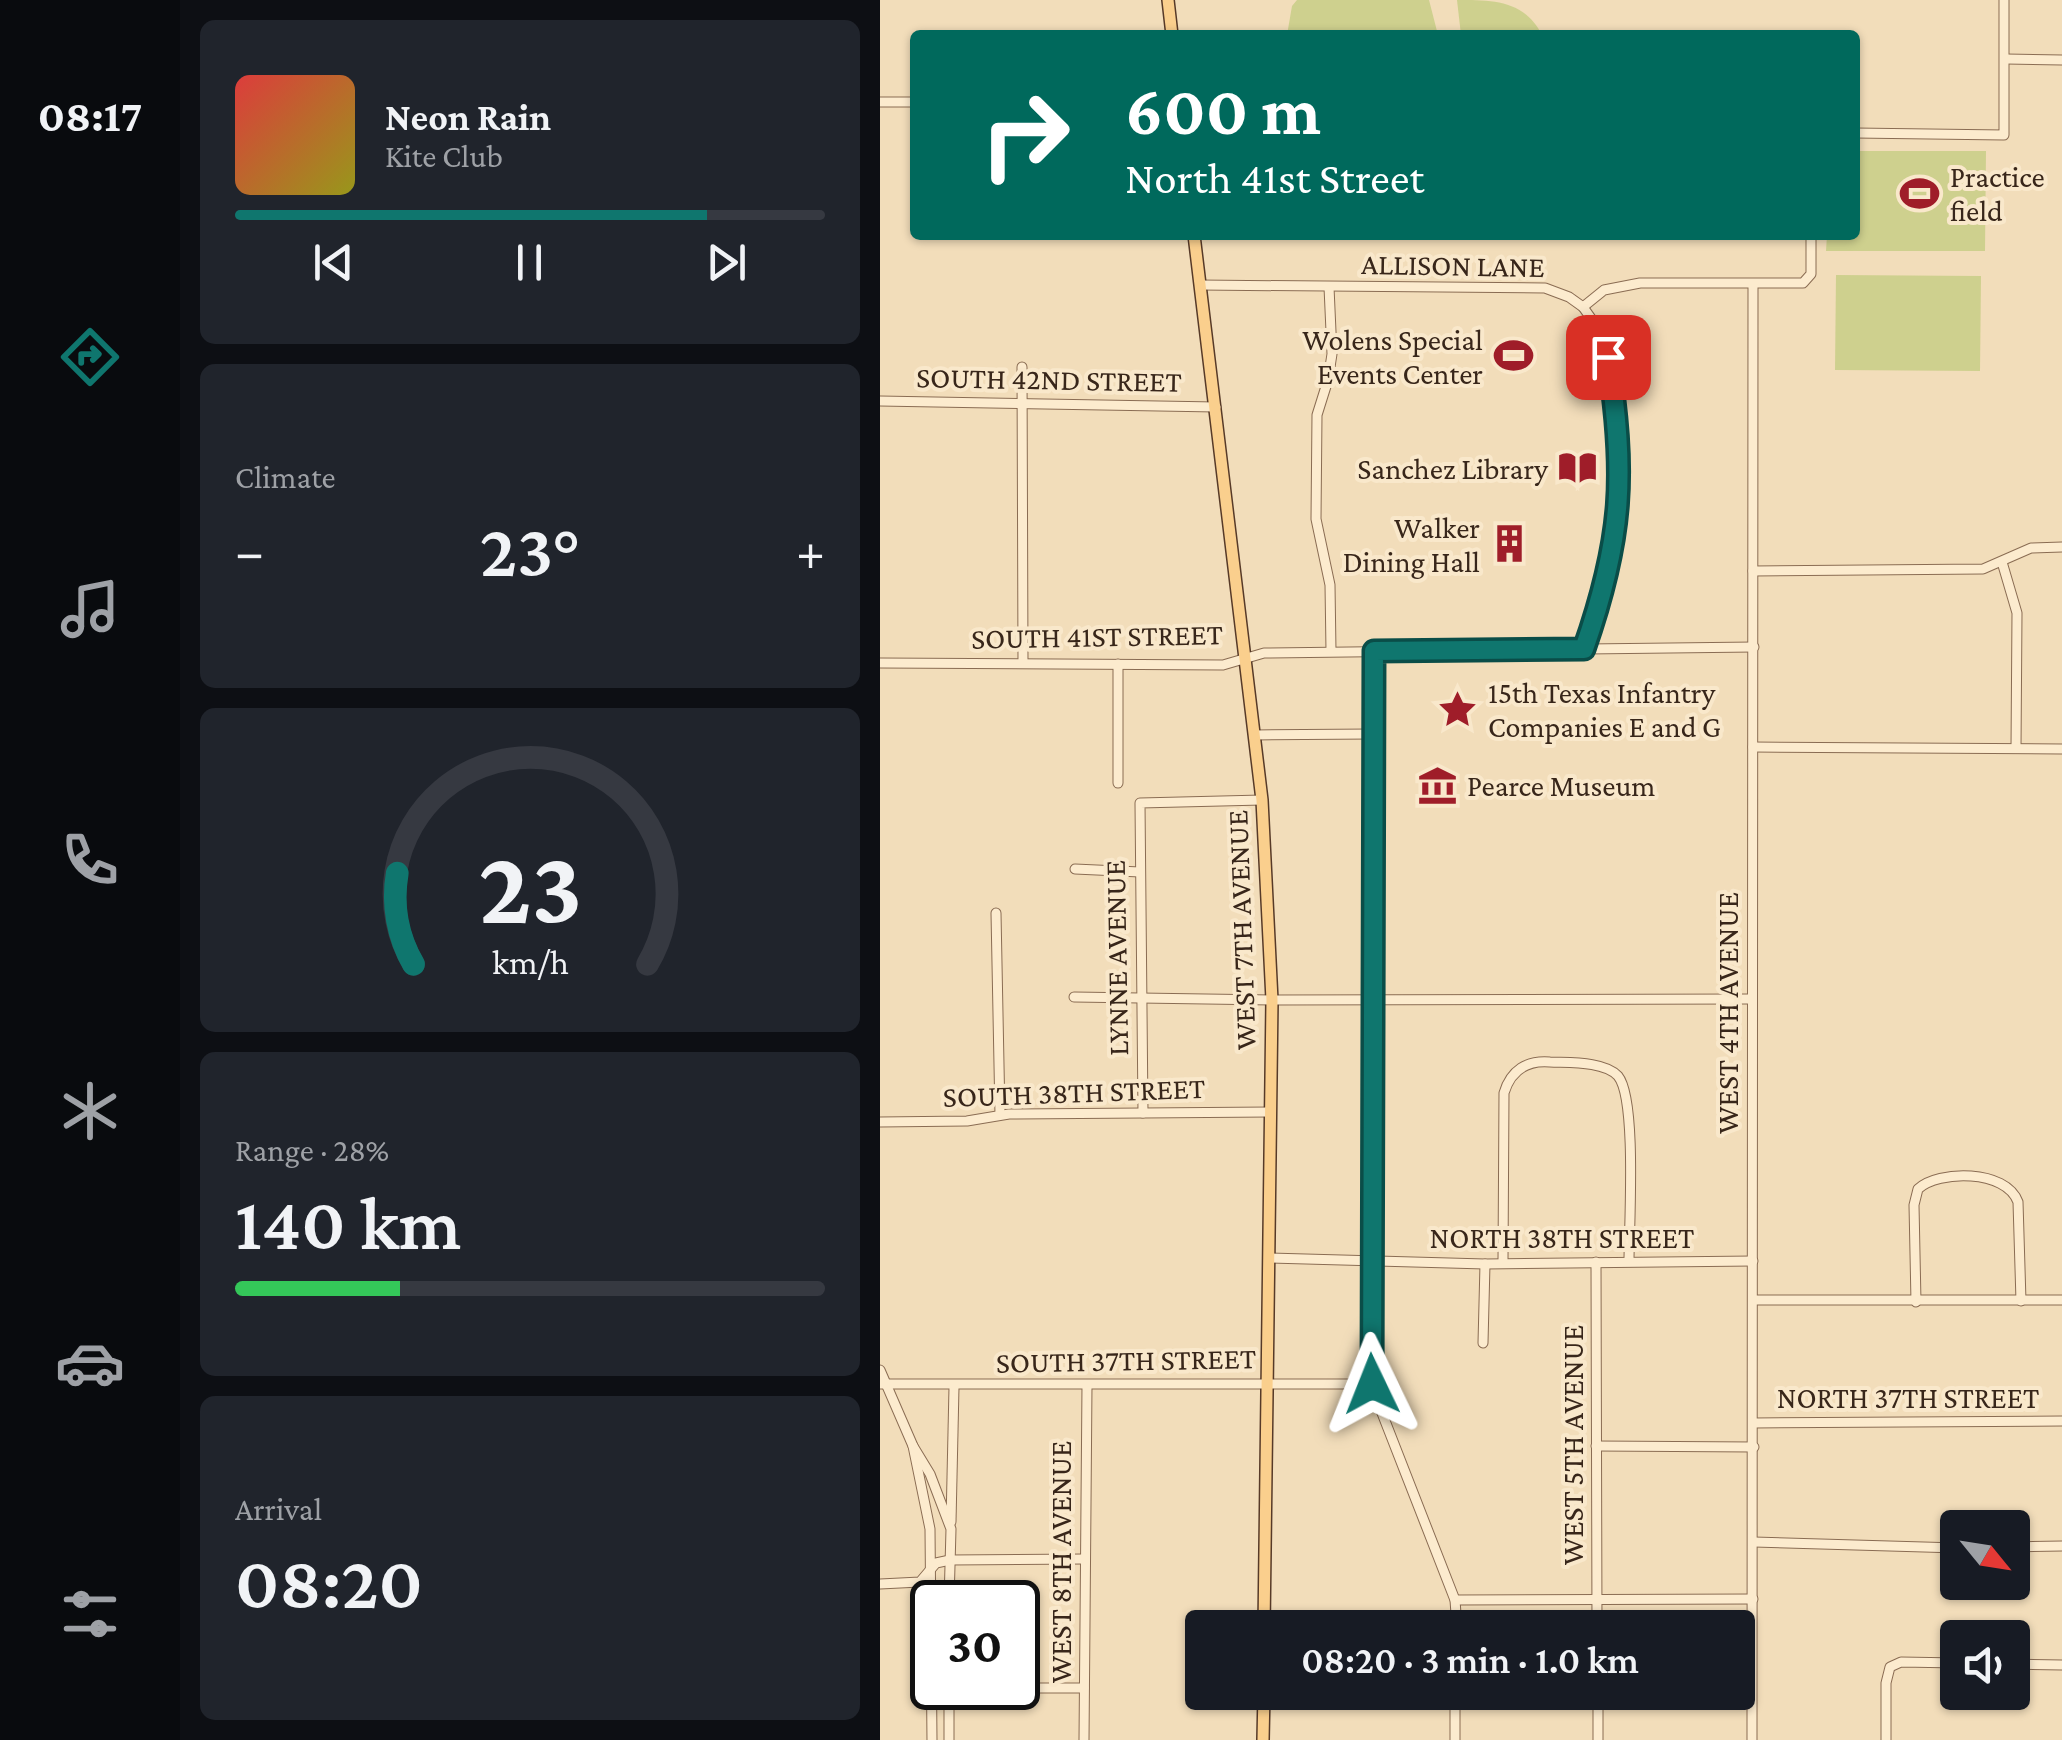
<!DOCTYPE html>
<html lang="en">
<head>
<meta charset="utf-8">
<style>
	:root { --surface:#171b24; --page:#20242c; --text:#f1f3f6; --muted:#9ea1a6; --line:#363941; --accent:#0f766e }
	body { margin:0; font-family:"Crimson Pro",serif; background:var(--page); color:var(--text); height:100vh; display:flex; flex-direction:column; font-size:38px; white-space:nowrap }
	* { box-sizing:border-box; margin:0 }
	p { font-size:32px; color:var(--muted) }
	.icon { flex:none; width:55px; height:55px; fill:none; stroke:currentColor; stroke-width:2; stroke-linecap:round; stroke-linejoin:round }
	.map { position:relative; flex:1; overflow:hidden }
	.details { display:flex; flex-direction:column; gap:20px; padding:20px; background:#0d0f14; width:700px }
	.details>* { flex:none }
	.top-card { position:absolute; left:30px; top:30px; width:950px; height:210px; border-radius:10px; box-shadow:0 2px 8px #0004; background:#00695c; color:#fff; overflow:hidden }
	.needle { width:65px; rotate:120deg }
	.fabs { position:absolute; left:1060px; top:1510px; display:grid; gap:20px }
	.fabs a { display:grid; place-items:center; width:90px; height:90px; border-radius:10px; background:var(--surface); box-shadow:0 2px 8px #0004; font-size:50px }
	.speed { position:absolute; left:30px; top:1580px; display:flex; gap:20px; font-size:50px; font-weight:700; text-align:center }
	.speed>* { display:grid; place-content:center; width:130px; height:130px; border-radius:50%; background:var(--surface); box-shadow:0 2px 8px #0004; line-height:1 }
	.speed .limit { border:5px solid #111; border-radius:15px; background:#fff; color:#111 }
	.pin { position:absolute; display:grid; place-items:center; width:85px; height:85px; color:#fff; margin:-42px; border-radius:20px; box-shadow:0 5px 15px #0006 }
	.me { position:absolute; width:110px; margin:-55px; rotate:358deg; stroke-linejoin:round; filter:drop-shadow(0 0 8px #0008) }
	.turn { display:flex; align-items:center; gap:35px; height:210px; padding:0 50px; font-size:45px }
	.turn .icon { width:130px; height:130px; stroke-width:2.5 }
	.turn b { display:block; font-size:70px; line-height:85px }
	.big { font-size:75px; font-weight:600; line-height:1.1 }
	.details .tile { flex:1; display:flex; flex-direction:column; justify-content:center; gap:15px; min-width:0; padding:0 35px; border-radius:15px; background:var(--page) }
	.details .dial { align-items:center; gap:0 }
	.dial svg { height:260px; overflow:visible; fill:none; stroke:var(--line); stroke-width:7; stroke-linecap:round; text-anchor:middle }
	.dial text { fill:var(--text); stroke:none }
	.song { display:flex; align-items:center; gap:30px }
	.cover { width:120px; height:120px; border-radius:15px; background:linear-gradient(135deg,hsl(0 70% 55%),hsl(60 70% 35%)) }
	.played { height:10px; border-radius:5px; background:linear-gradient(90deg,var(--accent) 80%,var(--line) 80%) }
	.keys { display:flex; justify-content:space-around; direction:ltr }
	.heat { display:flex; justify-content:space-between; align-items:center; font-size:55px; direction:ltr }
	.charge { height:15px; border-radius:8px; background:linear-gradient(90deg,#34c759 28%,var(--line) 0) }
	.trip { position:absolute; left:305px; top:1610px; width:570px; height:100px; border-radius:10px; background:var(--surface); box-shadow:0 2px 8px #0004; font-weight:600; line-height:100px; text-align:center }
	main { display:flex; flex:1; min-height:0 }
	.tab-bar { display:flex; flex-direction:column; width:180px; justify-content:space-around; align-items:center; background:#090b0e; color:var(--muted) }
	.tab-bar .icon { width:70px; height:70px }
	.tab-bar .on { color:var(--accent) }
	.tab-bar b { font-size:45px; color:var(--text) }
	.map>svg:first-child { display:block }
	.green { fill:#ced08e }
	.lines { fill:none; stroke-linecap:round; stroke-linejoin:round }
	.minor-casing { stroke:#8a6c53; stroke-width:11 }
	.major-casing { stroke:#573a28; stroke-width:14 }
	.minor { stroke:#fcebce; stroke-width:9 }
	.major { stroke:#facf8d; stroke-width:11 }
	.route-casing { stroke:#0a4d48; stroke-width:25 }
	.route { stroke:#0f766e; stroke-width:18 }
	.labels { text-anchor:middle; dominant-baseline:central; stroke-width:8; stroke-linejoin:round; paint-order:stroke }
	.poi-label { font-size:30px; fill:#38261a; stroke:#f9e8cb; text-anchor:start }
	.street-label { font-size:30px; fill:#38261a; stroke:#f9e8cb }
</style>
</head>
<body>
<main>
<nav class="tab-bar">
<b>08:17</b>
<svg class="icon on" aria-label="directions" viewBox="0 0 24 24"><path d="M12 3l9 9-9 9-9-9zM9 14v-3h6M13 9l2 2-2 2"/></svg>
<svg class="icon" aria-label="music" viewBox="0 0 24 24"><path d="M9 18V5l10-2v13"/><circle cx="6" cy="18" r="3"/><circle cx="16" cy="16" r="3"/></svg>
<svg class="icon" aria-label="phone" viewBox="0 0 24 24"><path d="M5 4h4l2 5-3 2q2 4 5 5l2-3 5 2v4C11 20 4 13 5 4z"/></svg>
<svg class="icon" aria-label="climate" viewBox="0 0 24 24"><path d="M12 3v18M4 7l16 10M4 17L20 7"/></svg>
<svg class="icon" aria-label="car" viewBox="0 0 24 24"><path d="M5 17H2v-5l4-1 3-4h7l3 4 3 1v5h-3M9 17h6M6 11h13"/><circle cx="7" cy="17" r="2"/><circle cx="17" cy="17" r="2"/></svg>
<svg class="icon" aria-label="filters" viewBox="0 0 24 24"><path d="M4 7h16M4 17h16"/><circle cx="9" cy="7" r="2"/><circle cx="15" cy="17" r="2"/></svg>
</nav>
<section class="details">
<div class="tile">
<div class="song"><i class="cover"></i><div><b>Neon Rain</b><p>Kite Club</p></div></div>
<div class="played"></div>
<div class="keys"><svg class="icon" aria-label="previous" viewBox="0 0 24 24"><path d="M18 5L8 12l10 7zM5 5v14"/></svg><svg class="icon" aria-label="pause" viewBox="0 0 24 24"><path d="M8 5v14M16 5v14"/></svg><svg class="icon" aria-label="next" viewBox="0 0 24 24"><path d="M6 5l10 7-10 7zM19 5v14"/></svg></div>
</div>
<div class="tile"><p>Climate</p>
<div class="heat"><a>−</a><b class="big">23°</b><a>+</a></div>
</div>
<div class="tile dial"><svg viewBox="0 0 100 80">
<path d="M14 69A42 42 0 1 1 86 69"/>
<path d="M14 69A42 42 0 0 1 9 41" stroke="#0f766e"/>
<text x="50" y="56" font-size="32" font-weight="700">23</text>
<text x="50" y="72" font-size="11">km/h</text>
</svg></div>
<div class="tile"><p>Range · 28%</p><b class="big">140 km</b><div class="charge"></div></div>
<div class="tile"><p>Arrival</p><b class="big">08:20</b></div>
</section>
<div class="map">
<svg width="1182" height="1740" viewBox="0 0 1182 1740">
	<rect width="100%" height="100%" fill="#f2ddba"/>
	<g class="green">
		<path d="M417,0h132l9,35h-19l-14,-4 -20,4h-98l5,-29z"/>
		<path d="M577,0c36,0 67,0 85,35h-81z"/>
		<path d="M975,151h131l-1,100h-159l1,-16h28z"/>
		<path d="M956,275l145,1 -1,95 -145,-1z"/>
	</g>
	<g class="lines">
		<defs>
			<g id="minor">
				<path d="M1126,59l56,1"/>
				<path d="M0,102h35"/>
				<path d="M975,133l149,2v-135"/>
				<path d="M320,285l345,3 24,9 14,10 21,-17 36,-7h163l8,-9v-39"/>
				<path d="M449,287l3,67 -4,26 -11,35 -1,104 14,66 1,66"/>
				<path d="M703,307l17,24 6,16c20,120 19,187 -22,302"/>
				<path d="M142,367l1,295"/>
				<path d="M0,401l336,6"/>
				<path d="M1122,562l15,51 -1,135"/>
				<path d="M873,571l230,-2 48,-21 31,-1"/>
				<path d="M494,651l-4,724 3,15 82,210 2,28"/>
				<path d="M0,663l343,2 41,-12 490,-6"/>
				<path d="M375,735l117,-1"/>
				<path d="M873,747l309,2"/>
				<path d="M238,783v-119"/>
				<path d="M195,869l65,3"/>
				<path d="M116,913l4,202"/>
				<path d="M194,997l198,3 479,-1"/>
				<path d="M263,1113l-3,-310 122,-3"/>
				<path d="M0,1122l87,-1 42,-7 261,-2"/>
				<path d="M389,1258l216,6 268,-3"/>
				<path d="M623,1261l1,-168c7,-23 23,-33 46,-31 19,1 54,-1 68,14 19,23 11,150 11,185"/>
				<path d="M716,1262l1,366"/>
				<path d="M874,1300h308"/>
				<path d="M1036,1302l-2,-97 4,-16c20,-19 88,-20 100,13l3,99"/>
				<path d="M603,1343l2,-79"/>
				<path d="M0,1370l33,76 17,28 21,55 -2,73"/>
				<path d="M0,1384h492"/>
				<path d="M874,1423l308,-2"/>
				<path d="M33,1446l17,83 2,211"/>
				<path d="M716,1446l158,1"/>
				<path d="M71,1522l3,-135"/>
				<path d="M874,1542l204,6"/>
				<path d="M1132,1547l50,-1"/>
				<path d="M0,1584l40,-2 16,-19 14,-3 135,-1"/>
				<path d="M575,1600l298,-1"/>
				<path d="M1132,1664l50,1"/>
				<path d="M51,1688h153"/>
				<path d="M69,1688v52"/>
				<path d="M718,1692v48"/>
				<path d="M204,1740l3,-355"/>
				<path d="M575,1740v-48"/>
				<path d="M872,1740l1,-1455"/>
				<path d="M1006,1740v-57l4,-16 11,-5 57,1"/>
			</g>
			<g id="major">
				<path d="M288,0l4,35"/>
				<path d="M314,235l68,565 10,200 -8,628"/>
				<path d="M383,1740l1,-48"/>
			</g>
		</defs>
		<use href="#minor" class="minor-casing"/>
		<use href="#major" class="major-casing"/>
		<use href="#minor" class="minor"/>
		<use href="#major" class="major"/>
	</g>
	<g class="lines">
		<defs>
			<path id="route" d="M492,1384l2,-733 210,-2c39,-111 42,-176 24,-292"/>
		</defs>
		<use href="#route" class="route-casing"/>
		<use href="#route" class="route"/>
	</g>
	<defs>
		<symbol id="stadium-bare" viewBox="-9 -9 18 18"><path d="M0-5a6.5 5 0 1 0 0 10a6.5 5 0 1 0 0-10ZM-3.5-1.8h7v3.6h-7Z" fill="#9f1d29" stroke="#f9e8cb" stroke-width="2.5" paint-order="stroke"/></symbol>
		<symbol id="library-bare" viewBox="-9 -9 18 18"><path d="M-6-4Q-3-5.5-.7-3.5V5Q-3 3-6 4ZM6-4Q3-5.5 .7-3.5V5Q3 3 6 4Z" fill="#9f1d29" stroke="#f9e8cb" stroke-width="2.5" paint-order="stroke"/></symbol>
		<symbol id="building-bare" viewBox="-9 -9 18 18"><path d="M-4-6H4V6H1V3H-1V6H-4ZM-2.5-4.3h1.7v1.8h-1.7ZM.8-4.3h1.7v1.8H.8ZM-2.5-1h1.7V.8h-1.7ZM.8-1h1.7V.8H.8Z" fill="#9f1d29" stroke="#f9e8cb" stroke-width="2.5" paint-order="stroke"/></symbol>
		<symbol id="sight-bare" viewBox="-9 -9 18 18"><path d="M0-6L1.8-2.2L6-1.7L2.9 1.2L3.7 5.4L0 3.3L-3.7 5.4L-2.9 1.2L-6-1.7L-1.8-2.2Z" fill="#9f1d29" stroke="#f9e8cb" stroke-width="2.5" paint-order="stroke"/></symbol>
		<symbol id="museum-bare" viewBox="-9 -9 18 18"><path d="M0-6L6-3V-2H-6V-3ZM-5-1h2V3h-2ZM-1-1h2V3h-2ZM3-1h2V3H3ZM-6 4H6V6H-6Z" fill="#9f1d29" stroke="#f9e8cb" stroke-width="2.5" paint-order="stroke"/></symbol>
	</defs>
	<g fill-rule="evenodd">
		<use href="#stadium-bare" x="1012" y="166" width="55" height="55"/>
		<use href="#stadium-bare" x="606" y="328" width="55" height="55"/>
		<use href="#library-bare" x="670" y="440" width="55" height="55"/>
		<use href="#building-bare" x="602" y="516" width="55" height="55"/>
		<use href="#sight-bare" x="550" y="682" width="55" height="55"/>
		<use href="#museum-bare" x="530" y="758" width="55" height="55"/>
	</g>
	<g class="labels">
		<g class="poi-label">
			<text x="1070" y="176">Practice<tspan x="1070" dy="34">field</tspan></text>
			<text x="603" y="339" text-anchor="end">Wolens Special<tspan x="603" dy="34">Events Center</tspan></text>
			<text x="668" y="468" text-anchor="end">Sanchez Library</text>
			<text x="600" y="527" text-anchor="end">Walker<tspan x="600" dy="34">Dining Hall</tspan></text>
			<text x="608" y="692">15th Texas Infantry<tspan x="608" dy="34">Companies E and G</tspan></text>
			<text x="587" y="785">Pearce Museum</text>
		</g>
		<g class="street-label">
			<text transform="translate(573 265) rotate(1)">ALLISON LANE</text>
			<text transform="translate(169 379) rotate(1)">SOUTH 42ND STREET</text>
			<text transform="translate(217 636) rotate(-1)">SOUTH 41ST STREET</text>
			<text transform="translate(361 930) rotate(-92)">WEST 7TH AVENUE</text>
			<text transform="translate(236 958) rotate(-91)">LYNNE AVENUE</text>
			<text transform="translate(847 1013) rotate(-90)">WEST 4TH AVENUE</text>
			<text transform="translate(194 1092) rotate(-2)">SOUTH 38TH STREET</text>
			<text x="682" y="1237">NORTH 38TH STREET</text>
			<text transform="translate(246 1360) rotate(-1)">SOUTH 37TH STREET</text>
			<text x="1028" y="1397">NORTH 37TH STREET</text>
			<text transform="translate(692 1445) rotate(-90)">WEST 5TH AVENUE</text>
			<text transform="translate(180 1562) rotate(-90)">WEST 8TH AVENUE</text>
		</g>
	</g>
</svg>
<div class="fabs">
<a><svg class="needle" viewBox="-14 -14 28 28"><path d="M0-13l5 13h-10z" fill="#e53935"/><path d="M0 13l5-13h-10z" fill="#9ea1a6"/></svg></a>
<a><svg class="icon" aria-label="sound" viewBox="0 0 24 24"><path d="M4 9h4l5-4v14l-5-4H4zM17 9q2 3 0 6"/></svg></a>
</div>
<div class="speed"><div class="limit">30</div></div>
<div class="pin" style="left:728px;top:357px;background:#d93025"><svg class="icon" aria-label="arrive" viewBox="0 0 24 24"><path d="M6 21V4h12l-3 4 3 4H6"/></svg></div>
<svg class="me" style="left:492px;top:1384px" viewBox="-20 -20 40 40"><path d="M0-17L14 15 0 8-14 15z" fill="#0f766e" stroke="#fff" stroke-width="4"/></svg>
<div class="trip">08:20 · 3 min · 1.0 km</div>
<div class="top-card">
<div class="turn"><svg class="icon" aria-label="right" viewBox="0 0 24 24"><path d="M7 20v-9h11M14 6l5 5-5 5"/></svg><div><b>600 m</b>North 41st Street</div></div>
</div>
</div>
</main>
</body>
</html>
